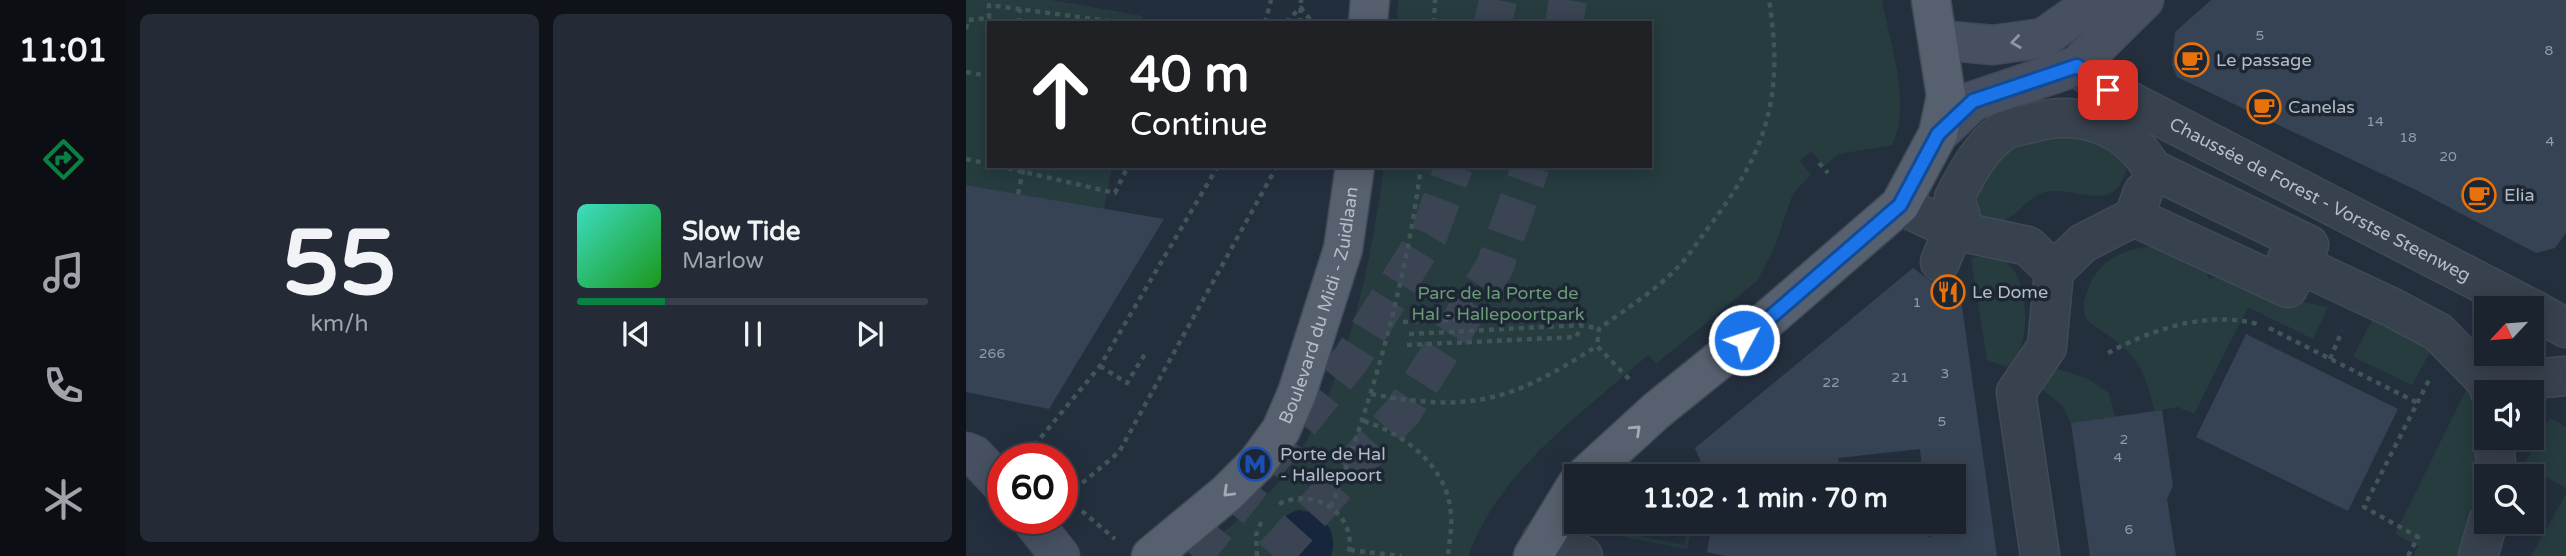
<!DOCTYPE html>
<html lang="en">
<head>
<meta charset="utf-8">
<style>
	:root { --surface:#1b232e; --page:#242b36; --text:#f1f3f6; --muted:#a0a4aa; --line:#39404a; --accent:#0b8043 }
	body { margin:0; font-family:"Varela Round",sans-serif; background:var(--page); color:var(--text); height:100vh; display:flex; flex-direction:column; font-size:26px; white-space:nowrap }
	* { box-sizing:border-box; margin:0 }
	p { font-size:23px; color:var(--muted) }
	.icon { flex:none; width:38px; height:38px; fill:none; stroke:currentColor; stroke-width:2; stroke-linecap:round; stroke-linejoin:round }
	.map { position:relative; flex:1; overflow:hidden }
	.details { display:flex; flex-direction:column; gap:14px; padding:14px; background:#0f1319; width:840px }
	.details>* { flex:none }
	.banner { position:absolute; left:21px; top:21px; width:665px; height:147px; border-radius:0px; box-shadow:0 4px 18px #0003,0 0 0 2px var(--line); background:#202124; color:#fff; overflow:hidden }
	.needle { width:46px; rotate:244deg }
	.buttons { position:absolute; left:1508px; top:296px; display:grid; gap:14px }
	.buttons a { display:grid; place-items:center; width:70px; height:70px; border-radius:0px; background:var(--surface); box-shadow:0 4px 18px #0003,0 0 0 2px var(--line); font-size:35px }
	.speed { position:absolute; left:21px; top:443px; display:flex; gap:14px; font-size:35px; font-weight:700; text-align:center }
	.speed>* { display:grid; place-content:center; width:91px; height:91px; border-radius:50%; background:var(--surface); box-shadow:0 4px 18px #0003,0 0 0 2px var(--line); line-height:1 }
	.speed .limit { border:10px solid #d22; background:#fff; color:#111 }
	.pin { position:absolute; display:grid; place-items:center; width:60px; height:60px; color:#fff; margin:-30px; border-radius:14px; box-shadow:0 4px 10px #0006 }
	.me { position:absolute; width:77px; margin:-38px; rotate:50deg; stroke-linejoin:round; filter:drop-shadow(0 0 5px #0008) }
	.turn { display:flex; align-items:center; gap:24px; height:147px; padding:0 28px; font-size:32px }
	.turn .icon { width:91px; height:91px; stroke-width:2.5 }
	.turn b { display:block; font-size:49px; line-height:60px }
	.details .card { flex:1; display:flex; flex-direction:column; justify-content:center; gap:10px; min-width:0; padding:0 24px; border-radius:10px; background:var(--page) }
	.details .dial { align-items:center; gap:0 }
	.dial b { font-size:91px; line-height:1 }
	.song { display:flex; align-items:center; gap:21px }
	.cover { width:84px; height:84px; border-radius:10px; background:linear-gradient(135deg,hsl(170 70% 55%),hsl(120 70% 35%)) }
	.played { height:7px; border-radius:4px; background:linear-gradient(90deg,var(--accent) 25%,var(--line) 25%) }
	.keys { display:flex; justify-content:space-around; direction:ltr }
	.details .tiles { flex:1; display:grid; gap:14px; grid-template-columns:repeat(2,1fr) }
	.trip { position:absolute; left:598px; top:464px; width:402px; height:70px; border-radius:0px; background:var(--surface); box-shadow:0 4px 18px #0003,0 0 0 2px var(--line); font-weight:700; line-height:70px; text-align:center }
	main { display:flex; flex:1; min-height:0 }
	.tabs { display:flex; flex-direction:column; width:126px; justify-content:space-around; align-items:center; background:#0b0e12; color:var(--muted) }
	.tabs .icon { width:49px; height:49px }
	.tabs .selected { color:var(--accent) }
	.tabs b { font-size:32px; color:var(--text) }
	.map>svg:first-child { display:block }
	.green { fill:#263c3f }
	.water { fill:#17263c }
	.building { fill:#364354 }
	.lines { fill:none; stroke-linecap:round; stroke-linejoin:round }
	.highway-tunnel { stroke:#3a4453; stroke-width:38; stroke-dasharray:38 19; stroke-linecap:butt }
	.street-casing { stroke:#414a57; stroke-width:41 }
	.secondary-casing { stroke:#414a57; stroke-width:41 }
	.primary-casing { stroke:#414a57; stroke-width:41 }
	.path { stroke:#3f5557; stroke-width:4.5; stroke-dasharray:5 5; stroke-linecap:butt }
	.street { stroke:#38414e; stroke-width:38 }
	.secondary { stroke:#465061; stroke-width:38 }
	.primary { stroke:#56606e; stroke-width:38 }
	.oneway { stroke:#8e96a5 }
	.oneway2 { stroke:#a1aab7 }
	.route-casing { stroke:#114b97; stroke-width:18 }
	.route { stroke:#1a73e8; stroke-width:12 }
	.labels { text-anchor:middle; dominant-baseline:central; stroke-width:7; stroke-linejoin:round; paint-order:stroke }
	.number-label { font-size:14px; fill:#929caa }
	.poi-label { font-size:18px; fill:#b4bcc9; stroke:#1d2633; text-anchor:start }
	.street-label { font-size:18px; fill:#b4bcc9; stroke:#1d2633 }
	.park-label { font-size:18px; fill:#6b9a76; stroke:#1d2633 }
</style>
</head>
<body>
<main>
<nav class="tabs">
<b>11:01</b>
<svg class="icon selected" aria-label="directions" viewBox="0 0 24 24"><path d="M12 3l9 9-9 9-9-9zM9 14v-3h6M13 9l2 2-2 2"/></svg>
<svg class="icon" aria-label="music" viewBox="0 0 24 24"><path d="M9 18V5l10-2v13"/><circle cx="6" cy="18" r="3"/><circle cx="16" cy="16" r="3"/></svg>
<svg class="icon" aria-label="phone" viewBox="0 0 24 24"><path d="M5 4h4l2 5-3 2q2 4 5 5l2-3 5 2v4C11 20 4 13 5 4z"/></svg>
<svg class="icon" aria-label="climate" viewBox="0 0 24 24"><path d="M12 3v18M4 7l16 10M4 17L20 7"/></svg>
</nav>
<section class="details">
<div class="tiles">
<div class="card dial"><b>55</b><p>km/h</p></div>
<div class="card">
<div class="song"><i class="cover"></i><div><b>Slow Tide</b><p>Marlow</p></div></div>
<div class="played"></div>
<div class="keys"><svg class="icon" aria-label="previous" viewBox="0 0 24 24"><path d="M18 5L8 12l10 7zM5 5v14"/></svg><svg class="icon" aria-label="pause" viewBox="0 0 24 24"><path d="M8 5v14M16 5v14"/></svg><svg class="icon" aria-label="next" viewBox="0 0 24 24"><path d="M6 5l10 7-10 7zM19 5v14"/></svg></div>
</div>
</div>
</section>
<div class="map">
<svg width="1600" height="556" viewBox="0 0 1600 556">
	<rect width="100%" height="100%" fill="#242f3e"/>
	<g class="green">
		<path d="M0,0h85l92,16 -2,7h-152v143h123l-8,43 -138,-24z"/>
		<path d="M432,0h484c8,45 30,101 10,145l-53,9 -15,12 -12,-15 -12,10 11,14 -15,15 -5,9 -17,50 -17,32 -101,83 -8,-9c-68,61 -146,111 -180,201h-276c32,-25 72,-52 96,-86 58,-81 83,-206 96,-304h266v-143h-253z"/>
		<path d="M1110,127l52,36c-11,58 -54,19 -86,30 -20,8 -24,26 -51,32l-26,-14 38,-66z"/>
		<path d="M1182,247h12l46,23 3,9 10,-3 78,25 31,6 -15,32 -65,-32 -54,107 -16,-7 -24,4c-7,-36 -16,-55 -46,-76 -8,-6 -17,-9 -22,-17 -4,-8 -2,-18 1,-26 9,-29 32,-42 61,-45z"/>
		<path d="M1010,257c11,0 22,-1 31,6 23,17 26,90 -1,104l-19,-7 -16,-101z"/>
		<path d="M1408,316l61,27 -23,42 -59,-28z"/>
		<path d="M1093,369l29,10 21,14 6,24 -44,6 -9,-18 -18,-14 -4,-10 13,-11z"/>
		<path d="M1502,386c18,58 14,112 -2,170h-53l5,-10 -23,-12z"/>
		<path d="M1584,418l16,9v61l-42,-23z"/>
		<path d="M1600,493v63h-35l31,-55z"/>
		<path d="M644,522h6l-5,6 4,3 69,14 6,-23h3l-6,27 -73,-14 -6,-5z"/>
	</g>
	<path class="water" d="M332,510c25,2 41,21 33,46h-57c-9,-23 3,-38 24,-46z"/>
	<g class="building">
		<path d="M1245,0h355v233l-11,15 -19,5 -116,-61 -243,-115 -5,-12 3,-33z"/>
		<path d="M0,185l198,34 -115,190 -83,-17z"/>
		<path d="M947,268l19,14 17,-1 10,4 38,271h-272l-18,-4 5,-30h145l74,15 -2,-15h26v-46h-32l-3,-27 -82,9 3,18h-134l-12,-28z"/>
		<path d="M1280,334l152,75 -50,102 -152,-74z"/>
		<path d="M1196,410l11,76 -6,13 9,57h-86l-19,-133z"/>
	</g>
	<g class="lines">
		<g class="highway-tunnel">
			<path d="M527,23l5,-23"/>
			<path d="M598,23l4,-23"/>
			<path d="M227,556l158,-197 78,-125 25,-68"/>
			<path d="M307,556l130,-145 91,-143 37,-102"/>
		</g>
		<defs>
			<g id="street">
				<path id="s1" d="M1111,66l31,24 422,218"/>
				<path d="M934,205l53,25 75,16 26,25 -7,76 -31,45 24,164"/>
				<path d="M1168,217l154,71 11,-24 94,44 45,24 50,51 2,9"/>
				<path d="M974,262l20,-48 -6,-16c13,-25 25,-49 48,-66 7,-5 21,-7 30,-9 48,-14 96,3 120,46l157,76 -10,19 -12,-5"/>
				<path d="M1088,271l29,-28 51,-26 9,-25"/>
				<path d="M1566,309l34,19"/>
				<path d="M1522,383l78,-7"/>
				<path d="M1528,438l3,38"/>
				<path d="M576,540l41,16"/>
				<path d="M1512,556l10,-34"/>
			</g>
			<g id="secondary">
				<path d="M973,40l54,5 50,-7 54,-38"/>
				<path d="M972,134l35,-33 104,-35 67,-66"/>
				<path d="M0,452l8,3 29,31"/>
				<path d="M64,518l30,38"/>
			</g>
			<g id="primary">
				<path d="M402,23l2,-23"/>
				<path d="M619,476l71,-65 88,-71 156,-135 38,-71 8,-38 -15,-96"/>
				<path id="s2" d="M185,556l76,-63 30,-30 24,-33 16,-37 46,-144 12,-83"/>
				<path d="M567,556l44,-72"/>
			</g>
		</defs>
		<use href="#street" class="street-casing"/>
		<use href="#secondary" class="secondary-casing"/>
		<use href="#primary" class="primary-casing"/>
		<g class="path">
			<path d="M53,23l1,-14"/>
			<path d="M299,23l6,-23"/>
			<path d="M322,23l1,-5 12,-10 12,15"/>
			<path d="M334,23l1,-23"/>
			<path d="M468,23l1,-23"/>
			<path d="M0,29l2,-9 21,-2v-13l135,18"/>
			<path d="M0,72l23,4"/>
			<path d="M0,159l23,5"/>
			<path d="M853,163l9,10"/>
			<path d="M32,166l117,27 13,-27"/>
			<path d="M52,194l6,-28"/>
			<path d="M437,322l171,-9 8,11"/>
			<path d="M1303,328l149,75"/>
			<path d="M443,334l173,-9 17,4"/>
			<path d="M441,345l169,-8 6,-11"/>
			<path d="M1142,353c46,-25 102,-43 153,-28"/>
			<path d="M1364,359l12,-28"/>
			<path d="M134,366l27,17 18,-29"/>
			<path d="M663,379l-32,-33 2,-17c26,-20 58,-39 80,-63 12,-13 21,-28 32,-42 57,-75 73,-130 58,-224"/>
			<path d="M405,394c102,19 140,7 226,-48"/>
			<path d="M398,421c42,13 86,48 87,96 1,13 -2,26 -3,39"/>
			<path d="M62,453l72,-87 118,-200"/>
			<path d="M101,496l52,-44 158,-286"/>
			<path d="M313,504c35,-18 80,10 69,52"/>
			<path d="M365,507c42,-109 75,-224 90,-341"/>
			<path d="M116,511l33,28"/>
			<path d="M384,550l51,6"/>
			<path d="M291,556l-1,-21 6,-15"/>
			<path d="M1442,556l10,-19 -54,-30 65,-127"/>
		</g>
		<use href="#street" class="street"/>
		<use href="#secondary" class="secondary"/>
		<use href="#primary" class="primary"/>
	</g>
	<defs><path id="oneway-chevron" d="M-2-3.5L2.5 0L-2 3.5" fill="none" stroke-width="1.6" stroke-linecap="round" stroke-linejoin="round" transform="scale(1.75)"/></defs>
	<use class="oneway" href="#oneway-chevron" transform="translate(1050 42) rotate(172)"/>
	<g class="oneway2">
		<use href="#oneway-chevron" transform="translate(670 430) rotate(-43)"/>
		<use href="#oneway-chevron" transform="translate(262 492) rotate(136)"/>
	</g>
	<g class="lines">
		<defs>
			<path id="route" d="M778,340l156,-135 38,-71 35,-33 104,-35 31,24"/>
		</defs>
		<use href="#route" class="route-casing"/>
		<use href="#route" class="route"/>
	</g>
	<defs>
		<symbol id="cafe-ring" viewBox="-11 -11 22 22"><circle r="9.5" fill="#1d2633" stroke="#e8710a" stroke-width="1.5"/><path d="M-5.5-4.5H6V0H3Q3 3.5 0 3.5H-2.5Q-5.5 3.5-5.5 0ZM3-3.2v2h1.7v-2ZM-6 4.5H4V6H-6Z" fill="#e8710a"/></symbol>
		<symbol id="restaurant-ring" viewBox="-11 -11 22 22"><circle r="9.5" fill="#1d2633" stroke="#e8710a" stroke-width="1.5"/><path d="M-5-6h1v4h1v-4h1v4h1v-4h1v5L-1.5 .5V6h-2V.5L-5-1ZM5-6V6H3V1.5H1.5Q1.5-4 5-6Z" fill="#e8710a"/></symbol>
		<symbol id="metro-ring" viewBox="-11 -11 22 22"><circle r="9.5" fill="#1d2633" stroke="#1a4fb4" stroke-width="1.5"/><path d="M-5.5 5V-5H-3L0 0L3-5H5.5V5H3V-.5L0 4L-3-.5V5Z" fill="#1a4fb4"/></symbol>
	</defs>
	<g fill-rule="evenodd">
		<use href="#cafe-ring" x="1207" y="41" width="38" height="38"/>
		<use href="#cafe-ring" x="1279" y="88" width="38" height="38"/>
		<use href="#cafe-ring" x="1494" y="176" width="38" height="38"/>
		<use href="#restaurant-ring" x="963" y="273" width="38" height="38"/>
		<use href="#metro-ring" x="270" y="445" width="38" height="38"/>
	</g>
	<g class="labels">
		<g class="number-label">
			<text x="1294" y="35">5</text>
			<text x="1583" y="50">8</text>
			<text x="1409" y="121">14</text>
			<text x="1442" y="137">18</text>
			<text x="1584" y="141">4</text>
			<text x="1482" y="156">20</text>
			<text x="951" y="302">1</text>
			<text x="26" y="353">266</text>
			<text x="979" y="373">3</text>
			<text x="934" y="377">21</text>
			<text x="865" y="382">22</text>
			<text x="976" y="421">5</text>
			<text x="1158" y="439">2</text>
			<text x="1152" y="457">4</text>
			<text x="1163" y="529">6</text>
		</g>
		<g class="poi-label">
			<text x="1250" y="60">Le passage</text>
			<text x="1322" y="107">Canelas</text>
			<text x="1538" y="195">Elia</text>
			<text x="1006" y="292">Le Dome</text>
			<text x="314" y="454">Porte de Hal<tspan x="314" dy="21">- Hallepoort</tspan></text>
		</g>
		<g class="street-label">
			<text stroke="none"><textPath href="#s1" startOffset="278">Chaussée de Forest - Vorstse Steenweg</textPath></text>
			<text stroke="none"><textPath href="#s2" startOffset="313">Boulevard du Midi - Zuidlaan</textPath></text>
		</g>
		<g class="park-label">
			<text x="532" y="293">Parc de la Porte de<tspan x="532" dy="21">Hal - Hallepoortpark</tspan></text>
		</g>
	</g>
</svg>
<div class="buttons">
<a><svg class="needle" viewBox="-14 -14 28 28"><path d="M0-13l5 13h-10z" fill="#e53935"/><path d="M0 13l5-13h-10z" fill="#a0a4aa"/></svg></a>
<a><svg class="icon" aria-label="sound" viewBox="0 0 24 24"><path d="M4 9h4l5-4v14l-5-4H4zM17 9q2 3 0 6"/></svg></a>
<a><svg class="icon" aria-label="search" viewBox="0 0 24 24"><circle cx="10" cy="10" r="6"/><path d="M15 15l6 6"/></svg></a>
</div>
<div class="speed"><div class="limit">60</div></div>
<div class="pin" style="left:1142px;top:90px;background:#d93025"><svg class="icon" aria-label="arrive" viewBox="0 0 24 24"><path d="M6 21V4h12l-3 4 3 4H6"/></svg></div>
<svg class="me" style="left:778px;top:340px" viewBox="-20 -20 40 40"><circle r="17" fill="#1a73e8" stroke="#fff" stroke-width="3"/><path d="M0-11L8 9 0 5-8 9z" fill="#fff"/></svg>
<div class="trip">11:02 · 1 min · 70 m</div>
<div class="banner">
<div class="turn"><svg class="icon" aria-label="ahead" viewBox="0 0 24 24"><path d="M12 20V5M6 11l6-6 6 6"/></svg><div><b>40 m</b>Continue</div></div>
</div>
</div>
</main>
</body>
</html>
